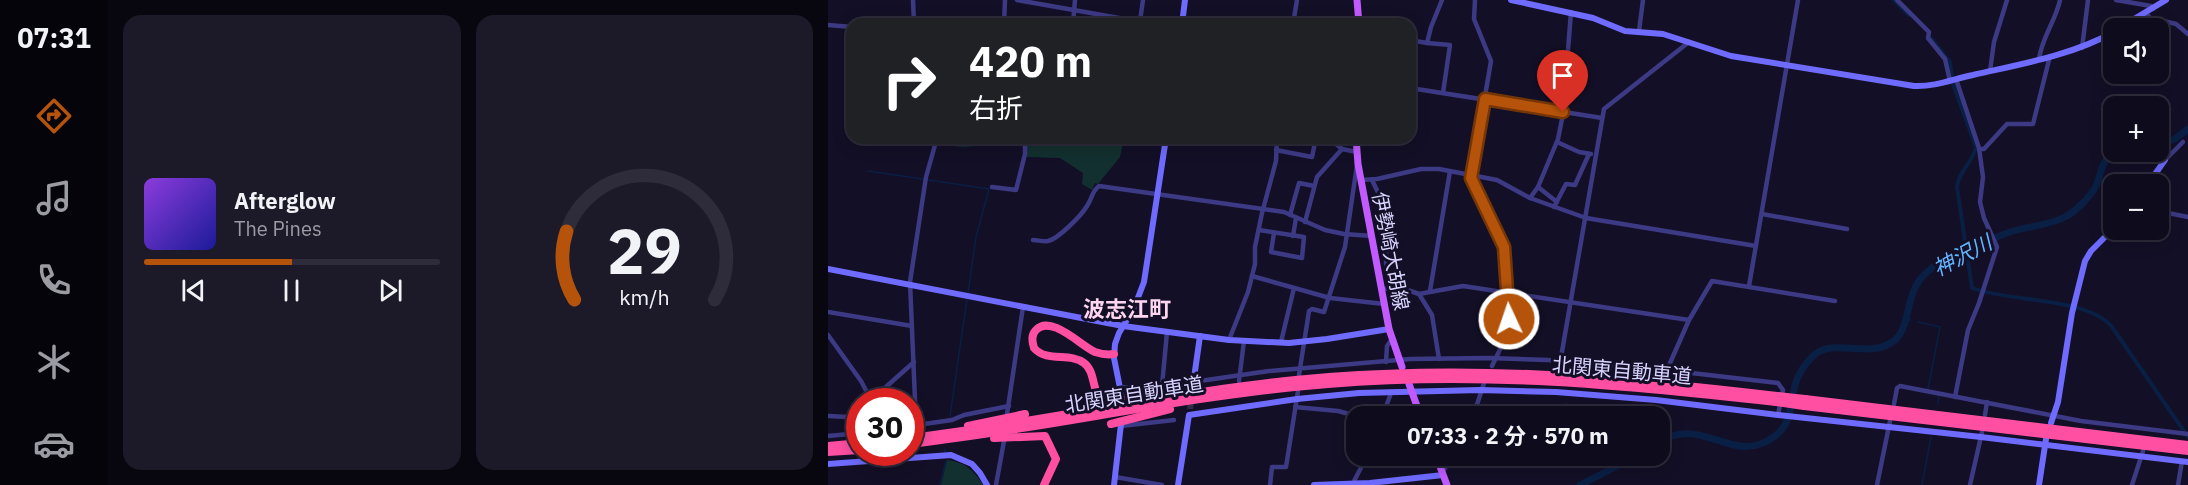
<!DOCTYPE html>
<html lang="ja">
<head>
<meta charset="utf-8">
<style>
	:root { --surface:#0e0b1c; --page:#1c1929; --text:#f1f3f6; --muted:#9b9ba3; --line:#2e2b3b; --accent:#b45309 }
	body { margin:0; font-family:"IBM Plex Sans","Noto Sans JP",sans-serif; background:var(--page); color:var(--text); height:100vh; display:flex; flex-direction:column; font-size:22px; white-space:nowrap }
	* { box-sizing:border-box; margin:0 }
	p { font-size:20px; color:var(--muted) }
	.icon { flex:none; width:33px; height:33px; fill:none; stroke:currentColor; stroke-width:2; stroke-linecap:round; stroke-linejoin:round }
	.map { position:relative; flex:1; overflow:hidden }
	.drawer { display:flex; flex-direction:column; gap:15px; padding:15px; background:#08060f; width:720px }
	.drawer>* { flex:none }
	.banner { position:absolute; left:18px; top:18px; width:570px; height:126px; border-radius:18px; box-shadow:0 3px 15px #0003,0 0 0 2px var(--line); background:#202124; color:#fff; overflow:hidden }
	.tools { position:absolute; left:1275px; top:18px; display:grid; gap:12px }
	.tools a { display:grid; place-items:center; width:66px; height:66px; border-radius:12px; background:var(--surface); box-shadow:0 3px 15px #0003,0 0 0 2px var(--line); font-size:30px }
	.speed { position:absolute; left:18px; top:388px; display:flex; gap:12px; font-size:30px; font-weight:700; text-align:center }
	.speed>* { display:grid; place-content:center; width:78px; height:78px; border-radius:50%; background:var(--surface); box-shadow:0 3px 15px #0003,0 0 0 2px var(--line); line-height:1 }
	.speed .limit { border:9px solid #d22; background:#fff; color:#111 }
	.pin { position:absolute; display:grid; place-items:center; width:51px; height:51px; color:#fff; margin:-62px -26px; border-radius:50% 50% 50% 0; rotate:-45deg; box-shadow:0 0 6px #0007 }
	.pin .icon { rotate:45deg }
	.me { position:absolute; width:66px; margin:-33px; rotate:357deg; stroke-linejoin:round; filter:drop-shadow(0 0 4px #0008) }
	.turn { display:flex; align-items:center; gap:21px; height:126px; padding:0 24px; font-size:27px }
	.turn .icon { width:78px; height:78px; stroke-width:2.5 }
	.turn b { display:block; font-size:42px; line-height:51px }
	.drawer .tile { flex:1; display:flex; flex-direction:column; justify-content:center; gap:9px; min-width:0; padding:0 21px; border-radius:18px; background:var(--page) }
	.drawer .dial { align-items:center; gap:0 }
	.dial svg { height:156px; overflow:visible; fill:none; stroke:var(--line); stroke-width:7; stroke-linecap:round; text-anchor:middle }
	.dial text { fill:var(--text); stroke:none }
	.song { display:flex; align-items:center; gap:18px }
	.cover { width:72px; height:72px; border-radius:9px; background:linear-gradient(135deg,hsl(270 70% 55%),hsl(240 70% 35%)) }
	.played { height:6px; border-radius:3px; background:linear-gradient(90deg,var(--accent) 50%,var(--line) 50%) }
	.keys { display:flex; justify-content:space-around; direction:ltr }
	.drawer .tiles { flex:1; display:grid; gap:15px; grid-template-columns:repeat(2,1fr) }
	.trip { position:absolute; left:518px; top:406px; width:324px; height:60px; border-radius:18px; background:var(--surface); box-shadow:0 3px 15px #0003,0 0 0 2px var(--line); font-weight:700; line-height:60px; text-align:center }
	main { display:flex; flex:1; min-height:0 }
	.tabs { display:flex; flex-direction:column; width:108px; justify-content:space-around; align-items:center; background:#06040b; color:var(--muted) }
	.tabs .icon { width:42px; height:42px }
	.tabs .on { color:var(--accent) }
	.tabs b { font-size:27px; color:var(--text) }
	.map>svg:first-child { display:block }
	.green { fill:#12302f }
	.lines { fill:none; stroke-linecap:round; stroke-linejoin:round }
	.stream { stroke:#0a1f44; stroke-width:1.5 }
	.canal { stroke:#0a1f44; stroke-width:4 }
	.river { stroke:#0a1f44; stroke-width:7 }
	.secondary-tunnel { stroke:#312d47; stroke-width:6; stroke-dasharray:6 3; stroke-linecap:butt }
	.street { stroke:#3d3a85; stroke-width:4.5 }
	.secondary { stroke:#6f6bff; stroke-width:6 }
	.primary { stroke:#c25bff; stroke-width:7 }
	.highway { stroke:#ff4fa3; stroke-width:8 }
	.highway-bridge { stroke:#ff4fa3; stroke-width:8 }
	.route-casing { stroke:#753606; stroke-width:15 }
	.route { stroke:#b45309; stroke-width:10 }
	.labels { text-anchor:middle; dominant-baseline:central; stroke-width:6; stroke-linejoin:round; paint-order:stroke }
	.street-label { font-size:20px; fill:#d9d4ff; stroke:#130f26 }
	.water-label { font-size:21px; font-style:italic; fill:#62b6ff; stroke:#130f26 }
	.quarter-label { font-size:22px; font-weight:bold; fill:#ffd6f0; stroke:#130f26 }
</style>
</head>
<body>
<main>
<nav class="tabs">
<b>07:31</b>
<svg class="icon on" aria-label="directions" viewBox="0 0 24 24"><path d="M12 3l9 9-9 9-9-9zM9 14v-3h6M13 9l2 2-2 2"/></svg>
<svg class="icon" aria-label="music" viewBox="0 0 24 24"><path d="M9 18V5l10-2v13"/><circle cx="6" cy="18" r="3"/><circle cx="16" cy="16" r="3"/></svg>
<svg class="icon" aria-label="phone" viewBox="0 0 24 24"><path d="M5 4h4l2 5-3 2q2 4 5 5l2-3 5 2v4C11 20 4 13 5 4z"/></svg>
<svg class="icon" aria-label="climate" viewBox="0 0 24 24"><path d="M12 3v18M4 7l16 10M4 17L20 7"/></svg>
<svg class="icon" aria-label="car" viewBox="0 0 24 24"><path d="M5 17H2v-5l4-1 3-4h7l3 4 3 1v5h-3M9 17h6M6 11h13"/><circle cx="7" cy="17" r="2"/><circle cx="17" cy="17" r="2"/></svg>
</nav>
<section class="drawer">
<div class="tiles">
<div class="tile">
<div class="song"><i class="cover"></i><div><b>Afterglow</b><p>The Pines</p></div></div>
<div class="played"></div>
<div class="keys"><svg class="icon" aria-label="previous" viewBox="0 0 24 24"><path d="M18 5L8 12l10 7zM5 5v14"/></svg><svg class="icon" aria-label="pause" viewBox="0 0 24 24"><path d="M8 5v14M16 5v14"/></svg><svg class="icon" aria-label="next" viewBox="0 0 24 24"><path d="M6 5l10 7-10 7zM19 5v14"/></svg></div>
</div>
<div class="tile dial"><svg viewBox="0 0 100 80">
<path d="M14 69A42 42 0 1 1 86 69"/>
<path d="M14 69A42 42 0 0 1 10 34" stroke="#b45309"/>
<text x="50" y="56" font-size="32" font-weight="700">29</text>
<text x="50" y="72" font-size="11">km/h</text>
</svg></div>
</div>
</section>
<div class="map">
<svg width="1360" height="485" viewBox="0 0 1360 485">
	<rect width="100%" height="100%" fill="#130f26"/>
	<g class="green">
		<path d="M111,138h79v5l-55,4 -22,-2 -3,-1z"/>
		<path d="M199,138h97l-4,19 -22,27 -3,-1 -3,7 -10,-6 1,-11 -23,-15 -33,-1z"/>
		<path d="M119,460c18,2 26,10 36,25h-42z"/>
	</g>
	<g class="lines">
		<g class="stream">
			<path d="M40,171l54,8"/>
			<path d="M101,180l60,9 -13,48 -8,56"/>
			<path d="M1076,319l7,1"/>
			<path d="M1090,322l22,5 -12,62"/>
			<path d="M1110,404l1,-8"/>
			<path d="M122,416l17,-117"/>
			<path d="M117,449v3"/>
			<path d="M112,485l6,-24"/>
			<path d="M1094,485l9,-48"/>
		</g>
		<g class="canal">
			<path d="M1066,0l15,15"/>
			<path d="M1103,38l19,24 2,15"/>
			<path d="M1125,84l23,63c-2,14 -17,23 -19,40l15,101c36,14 116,9 140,39l76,110"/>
		</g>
		<g class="river">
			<path d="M1330,146l17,-7 13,-10"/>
			<path d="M831,442c45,-28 74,26 116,-6 18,-13 15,-35 21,-54 3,-9 10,-19 17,-26 20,-20 58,5 82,-16 16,-14 10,-47 29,-65 15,-15 33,-20 51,-28 13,-6 25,-12 38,-16 17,-5 37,-6 52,-14 10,-5 24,-19 30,-29 7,-13 5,-30 22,-36"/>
			<path d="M752,485l57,-29"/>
		</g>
		<path class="secondary-tunnel" d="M362,409l3,-24"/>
		<g class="street">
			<path d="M85,0l1,24"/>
			<path d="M189,0l136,24"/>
			<path d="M647,0l-1,19 17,42 -20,117 20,46 12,18 6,66 -2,27 -15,31"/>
			<path d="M1069,0l32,32 -1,6 17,21 5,22"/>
			<path d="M1288,0l35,6 2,3"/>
			<path d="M1318,13l4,5 26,6 12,10"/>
			<path d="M312,21l3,-21"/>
			<path d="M176,24l1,-24"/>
			<path d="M245,24l2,-24"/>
			<path d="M465,24l4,-24"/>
			<path d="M0,25l24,2"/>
			<path d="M811,31l4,-31"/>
			<path d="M582,40l17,3 4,-16 11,-27"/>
			<path d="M599,43l23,2 -7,48"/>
			<path d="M1254,48l6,-48"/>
			<path d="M1211,59c3,-22 17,-39 21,-59"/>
			<path d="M1162,71l4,-29 13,-42"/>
			<path d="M582,88l192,30"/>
			<path d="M501,138l13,11 15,3"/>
			<path d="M729,142l22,10 12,2"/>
			<path d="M1151,149h5l23,-25h26l17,-68"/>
			<path d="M448,150l36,7 4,-19"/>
			<path d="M1337,160l18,-18"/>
			<path d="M533,180l16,-1 44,-10h18l58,11 33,18 56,20 170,28"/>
			<path d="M544,180l15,31 -1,53 3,15 7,7 23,8 44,-8 226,34"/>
			<path d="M164,187l24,3 9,-36v-16"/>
			<path d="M710,187l19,15"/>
			<path d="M702,198l8,-11 20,-48 5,-25 8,-102"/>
			<path d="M726,207l12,-23 9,1 14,-31"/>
			<path d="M1330,211l30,6"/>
			<path d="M934,214l85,15"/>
			<path d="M462,215l9,-32 15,3"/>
			<path d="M477,222l12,-45 25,-28"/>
			<path d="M431,230l45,7 -2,21 -31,-6 3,-19"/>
			<path d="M465,236l3,-18"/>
			<path d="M205,240c5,0 10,2 15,1 10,-2 33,-25 39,-35 5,-7 5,-15 12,-20l185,26 41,18 19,4 28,2"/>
			<path d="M424,276l78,22 54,6"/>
			<path d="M921,286l49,-286"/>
			<path d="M553,289l19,-1"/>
			<path d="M602,291l20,-120"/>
			<path d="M591,294l13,21 7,44"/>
			<path d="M0,312l84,14"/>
			<path d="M0,335l33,46 11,21"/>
			<path d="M401,340l19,-48 7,-28v-17l7,-34 14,-52 1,-23"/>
			<path d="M453,342l13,-54"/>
			<path d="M558,362l1,-16 5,-7"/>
			<path d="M731,369l45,-260 85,-67"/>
			<path d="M471,375l10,-64 3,-2 12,3 21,-65 12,-82"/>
			<path d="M835,379l26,-59 23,-39 123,20"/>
			<path d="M411,381l5,-40"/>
			<path d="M334,386l5,-54"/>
			<path d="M292,387l24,2 125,-18 141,-12 80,-1 58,2 100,8 130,15 5,7 -5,25"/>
			<path d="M1127,397l13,-67 11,-27 18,-56 -13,-29 -4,-16 3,-25 -4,-29 -23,-69"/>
			<path d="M41,402l45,-40"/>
			<path d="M1066,404l3,-16 3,-2 181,35 107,13"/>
			<path d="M738,406l63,9"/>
			<path d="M467,407l43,4 22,6"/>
			<path d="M557,410l17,7"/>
			<path d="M179,414l16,-107"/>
			<path d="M1157,415l2,-13"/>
			<path d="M0,416l20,1 12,-6"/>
			<path d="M554,417l8,-21v-4"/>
			<path d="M645,417l11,-34"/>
			<path d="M88,424l-6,-142 16,-105 11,-39"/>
			<path d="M82,426l42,-6 12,-5 45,-9"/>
			<path d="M293,426l53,-6"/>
			<path d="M0,436l32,-3"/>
			<path d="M614,473l10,-17"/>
			<path d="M287,477l47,8"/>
			<path d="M168,485l8,-44"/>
			<path d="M442,485l2,-18h14l12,-76"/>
			<path d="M524,485l15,-29"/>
			<path d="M1049,485l13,-64"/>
			<path d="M1142,485l12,-53"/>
			<path d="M1304,485l11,-34"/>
			<path d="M1350,485l4,-24"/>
		</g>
		<g class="secondary">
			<path d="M683,0l82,18 32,13 38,3 68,22 183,30c21,1 39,-7 59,-11 48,-11 97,-19 141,-43"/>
			<path d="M354,24l3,-24"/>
			<path d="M1291,28l47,-28"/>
			<path d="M1320,184l17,-24"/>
			<path d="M0,269l295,57 106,14 60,3 38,-4 62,-10"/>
			<path d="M365,385l7,-49"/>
			<path d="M293,393l-7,-35 1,-14 4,-11 15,-25 10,-26 22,-144"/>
			<path d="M1223,423l7,-21 14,-89 13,-52 6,-10 23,-23"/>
			<path d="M0,464l123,-9 21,9 8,9 7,12"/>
			<path d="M286,485l7,-61"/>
			<path d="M350,485l11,-70 108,-16 62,-6 121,-3 76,2 100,8 122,15 203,22 207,25"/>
			<path d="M486,485l56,-2 73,-8"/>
			<path d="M1211,485l7,-46"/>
		</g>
		<g class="primary">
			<path d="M529,0l2,24"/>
			<path d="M528,138l2,26 31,165 13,38"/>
			<path d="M581,384l12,33"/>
			<path d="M608,456l11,29"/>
		</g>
		<g class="highway">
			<path d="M286,354c-6,1 -13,0 -19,-2 -14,-6 -44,-38 -59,-22 -5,5 -4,11 -2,18 13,15 36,4 50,15 11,8 8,26 16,36l55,-3"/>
			<path d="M977,399l383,46"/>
			<path d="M976,406l384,45"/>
			<path d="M283,424l59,-15"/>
			<path d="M140,426l57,-12"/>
			<path d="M82,438c140,-17 278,-50 419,-61 154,-12 295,1 448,19"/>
			<path d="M166,438l51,-2 11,23 -12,26"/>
			<path d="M82,444c140,-16 278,-49 418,-60 154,-13 296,1 448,18"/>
			<path d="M0,446l32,-3"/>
			<path d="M0,452l32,-2"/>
		</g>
		<g class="highway-bridge">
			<path d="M949,396l28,3"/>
			<path d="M948,402l28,4"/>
		</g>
	</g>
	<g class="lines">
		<defs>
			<path id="route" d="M681,319l-5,-72 -33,-69 14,-79 78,13"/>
		</defs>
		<use href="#route" class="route-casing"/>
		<use href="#route" class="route"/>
	</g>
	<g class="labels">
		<g class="street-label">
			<text transform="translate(563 251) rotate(79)">伊勢崎大胡線</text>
			<text transform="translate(794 370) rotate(5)">北関東自動車道</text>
			<text transform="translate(306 394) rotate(-9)">北関東自動車道</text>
		</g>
		<g class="water-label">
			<text transform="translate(1134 255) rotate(-28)">神沢川</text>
		</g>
		<g class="quarter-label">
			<text x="299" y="308">波志江町</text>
		</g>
	</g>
</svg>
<div class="tools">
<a><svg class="icon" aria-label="sound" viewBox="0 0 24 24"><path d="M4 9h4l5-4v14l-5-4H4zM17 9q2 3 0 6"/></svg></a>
<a>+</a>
<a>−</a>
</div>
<div class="speed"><div class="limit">30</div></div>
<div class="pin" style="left:735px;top:112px;background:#d93025"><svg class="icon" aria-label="arrive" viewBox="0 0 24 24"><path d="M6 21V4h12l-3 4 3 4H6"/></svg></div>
<svg class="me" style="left:681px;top:319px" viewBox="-20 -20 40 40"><circle r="17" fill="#b45309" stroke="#fff" stroke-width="3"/><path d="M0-11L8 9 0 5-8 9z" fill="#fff"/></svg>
<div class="trip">07:33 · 2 分 · 570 m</div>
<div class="banner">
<div class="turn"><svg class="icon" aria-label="right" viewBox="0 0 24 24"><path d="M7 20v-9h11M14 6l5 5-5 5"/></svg><div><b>420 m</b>右折</div></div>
</div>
</div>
</main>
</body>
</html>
